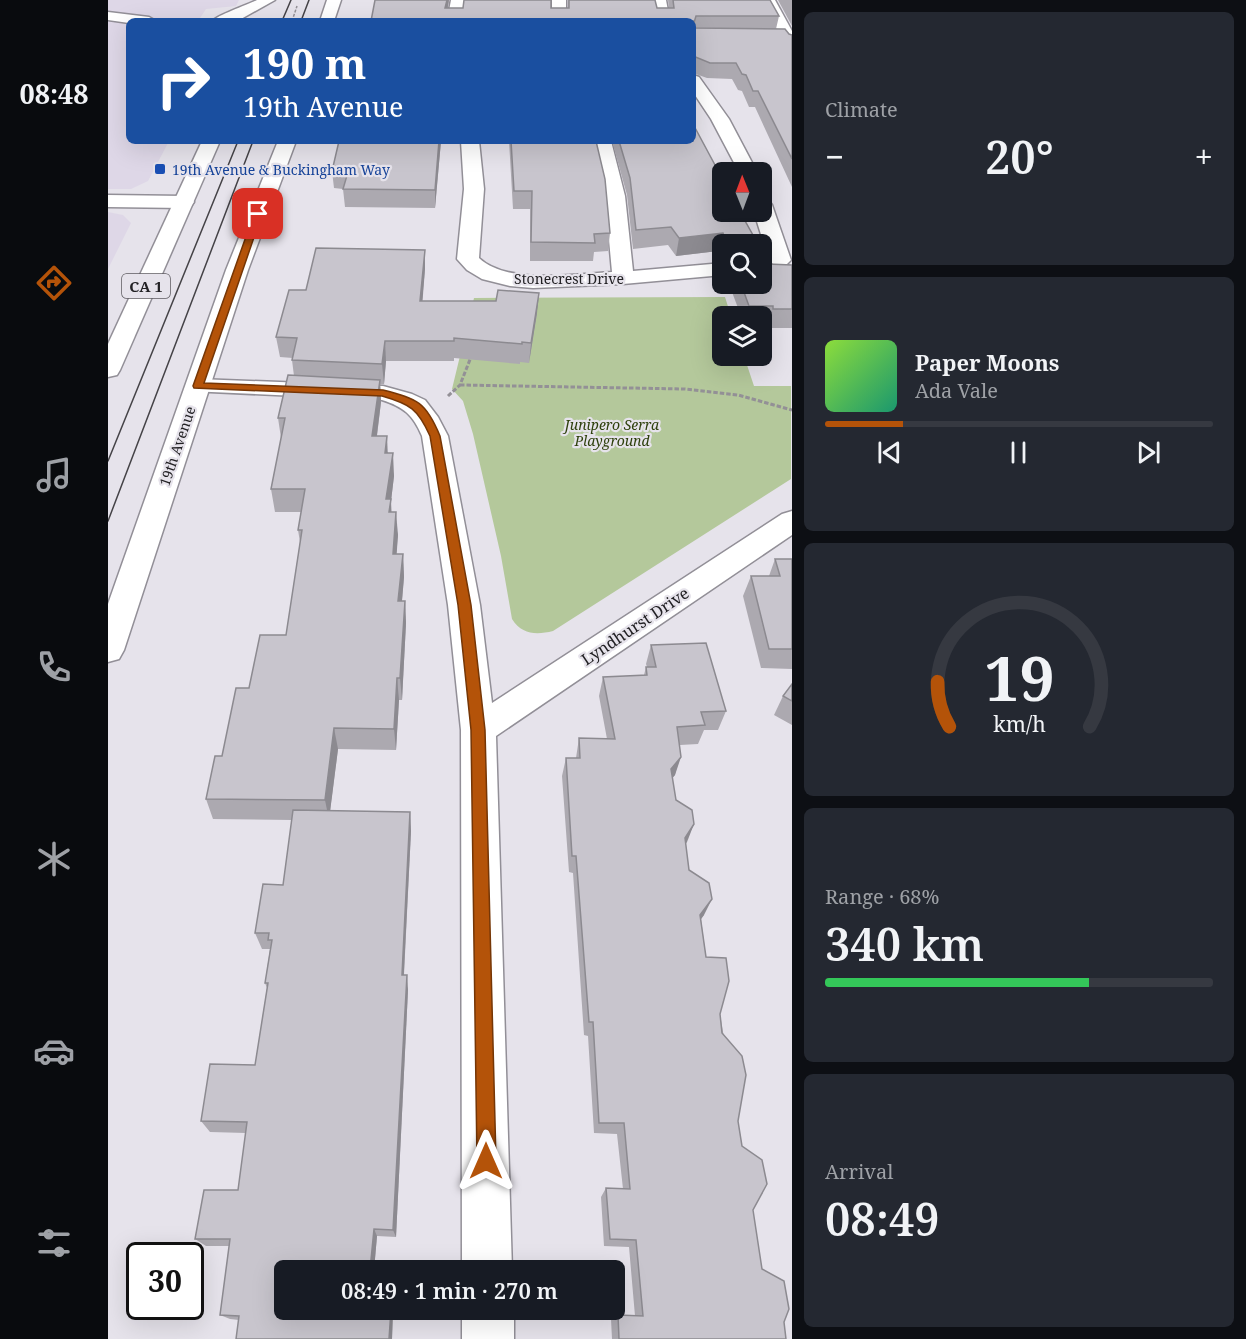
<!DOCTYPE html>
<html lang="en">
<head>
<meta charset="utf-8">
<style>
	:root { --surface:#171b24; --page:#242831; --text:#f1f3f6; --muted:#9ea1a6; --line:#363941; --accent:#b45309 }
	body { margin:0; font-family:"Noto Serif",serif; background:var(--page); color:var(--text); height:100vh; display:flex; flex-direction:column; font-size:22px; white-space:nowrap }
	* { box-sizing:border-box; margin:0 }
	p { font-size:20px; color:var(--muted) }
	.icon { flex:none; width:33px; height:33px; fill:none; stroke:currentColor; stroke-width:2; stroke-linecap:round; stroke-linejoin:round }
	.map { position:relative; flex:1; overflow:hidden }
	.side { display:flex; flex-direction:column; gap:12px; padding:12px; background:#0d0f14; width:454px }
	.side>* { flex:none }
	.hud { position:absolute; left:18px; top:18px; width:570px; height:126px; border-radius:9px; box-shadow:0 6px 24px #0002; background:#1a4fa0; color:#fff; overflow:hidden }
	.needle { width:39px; rotate:359deg }
	.tools { position:absolute; left:604px; top:162px; display:grid; gap:12px }
	.tools a { display:grid; place-items:center; width:60px; height:60px; border-radius:9px; background:var(--surface); box-shadow:0 6px 24px #0002; font-size:30px }
	.speed { position:absolute; left:18px; top:1242px; display:flex; gap:12px; font-size:30px; font-weight:700; text-align:center }
	.speed>* { display:grid; place-content:center; width:78px; height:78px; border-radius:50%; background:var(--surface); box-shadow:0 6px 24px #0002; line-height:1 }
	.speed .limit { border:3px solid #111; border-radius:9px; background:#fff; color:#111 }
	.pin { position:absolute; display:grid; place-items:center; width:51px; height:51px; color:#fff; margin:-26px; border-radius:12px; box-shadow:0 3px 9px #0006 }
	.me { position:absolute; width:66px; margin:-33px; rotate:0deg; stroke-linejoin:round; filter:drop-shadow(0 0 4px #0008) }
	.turn { display:flex; align-items:center; gap:21px; height:126px; padding:0 18px; font-size:27px }
	.turn .icon { width:78px; height:78px; stroke-width:2.5 }
	.turn b { display:block; font-size:42px; line-height:51px }
	.big { font-size:45px; font-weight:600; line-height:1.1 }
	.side .card { flex:1; display:flex; flex-direction:column; justify-content:center; gap:9px; min-width:0; padding:0 21px; border-radius:9px; background:var(--page) }
	.side .dial { align-items:center; gap:0 }
	.dial svg { height:156px; overflow:visible; fill:none; stroke:var(--line); stroke-width:7; stroke-linecap:round; text-anchor:middle }
	.dial text { fill:var(--text); stroke:none }
	.song { display:flex; align-items:center; gap:18px }
	.cover { width:72px; height:72px; border-radius:9px; background:linear-gradient(135deg,hsl(90 70% 55%),hsl(160 70% 35%)) }
	.played { height:6px; border-radius:3px; background:linear-gradient(90deg,var(--accent) 20%,var(--line) 20%) }
	.keys { display:flex; justify-content:space-around; direction:ltr }
	.heat { display:flex; justify-content:space-between; align-items:center; font-size:33px; direction:ltr }
	.charge { height:9px; border-radius:4px; background:linear-gradient(90deg,#34c759 68%,var(--line) 0) }
	.trip { position:absolute; left:166px; top:1260px; width:351px; height:60px; border-radius:9px; background:var(--surface); box-shadow:0 6px 24px #0002; font-weight:600; line-height:60px; text-align:center }
	main { display:flex; flex:1; min-height:0 }
	.tabs { display:flex; flex-direction:column; width:108px; justify-content:space-around; align-items:center; background:#090b0e; color:var(--muted) }
	.tabs .icon { width:42px; height:42px }
	.tabs .on { color:var(--accent) }
	.tabs b { font-size:27px; color:var(--text) }
	.map>svg:first-child { display:block }
	.built { fill:#ded7e7 }
	.green { fill:#b4c89b }
	.lines { fill:none; stroke-linecap:round; stroke-linejoin:round }
	.minor-casing { stroke:#928f97; stroke-width:3 }
	.highway-casing { stroke:#928f97; stroke-width:3 }
	.path-far1 { stroke:#939096; stroke-width:1.5; stroke-dasharray:3 1.5; stroke-linecap:butt }
	.path { stroke:#939096; stroke-width:3; stroke-dasharray:4.5 2; stroke-linecap:butt }
	.minor { fill:#fff; fill-rule:evenodd }
	.highway { fill:#fff; fill-rule:evenodd }
	.tram { stroke:#454347; stroke-width:1.5 }
	.wall { fill:#aca9b0 }
	.shaded-wall { fill:#8c8a90 }
	.building { fill:#c8c5cd; stroke:#8c8a90; stroke-width:1.5 }
	.route { fill:#b45309; stroke:#753606; stroke-width:1.5 }
	.transit-dot { fill:#1a4fb4; stroke:#e6e3eb; stroke-width:2 }
	.labels { text-anchor:middle; dominant-baseline:central; stroke-width:4.5; stroke-linejoin:round; paint-order:stroke }
	.far-transit-label { font-size:14px; fill:#164399; stroke:#e6e3eb; text-anchor:start }
	.far-street-label { font-size:14px; fill:#222124; stroke:#e6e3eb }
	.far-park-label { font-size:14px; font-style:italic; fill:#2e400c; stroke:#e6e3eb }
	.shield { fill:#e6e3eb; stroke:#5d5b60; stroke-width:1.5 }
	.shield-label { font-size:15px; font-weight:bold; fill:#222124 }
	.street-label { font-size:16px; fill:#222124; stroke:#e6e3eb }
</style>
</head>
<body>
<main>
<nav class="tabs">
<b>08:48</b>
<svg class="icon on" aria-label="directions" viewBox="0 0 24 24"><path d="M12 3l9 9-9 9-9-9zM9 14v-3h6M13 9l2 2-2 2"/></svg>
<svg class="icon" aria-label="music" viewBox="0 0 24 24"><path d="M9 18V5l10-2v13"/><circle cx="6" cy="18" r="3"/><circle cx="16" cy="16" r="3"/></svg>
<svg class="icon" aria-label="phone" viewBox="0 0 24 24"><path d="M5 4h4l2 5-3 2q2 4 5 5l2-3 5 2v4C11 20 4 13 5 4z"/></svg>
<svg class="icon" aria-label="climate" viewBox="0 0 24 24"><path d="M12 3v18M4 7l16 10M4 17L20 7"/></svg>
<svg class="icon" aria-label="car" viewBox="0 0 24 24"><path d="M5 17H2v-5l4-1 3-4h7l3 4 3 1v5h-3M9 17h6M6 11h13"/><circle cx="7" cy="17" r="2"/><circle cx="17" cy="17" r="2"/></svg>
<svg class="icon" aria-label="filters" viewBox="0 0 24 24"><path d="M4 7h16M4 17h16"/><circle cx="9" cy="7" r="2"/><circle cx="15" cy="17" r="2"/></svg>
</nav>
<div class="map">
<svg width="684" height="1339" viewBox="0 0 684 1339">
	<rect width="100%" height="100%" fill="#e6e3eb"/>
	<g class="built">
		<path d="M0,0h131l-3,6 -30,3 -8,12h-69v120h40l-21,40 -17,8h-23z"/>
		<path d="M0,212l15,3 8,8 -23,46z"/>
	</g>
	<path class="green" d="M617,297l6,19h-8v40h21l10,30h37v93l-238,152c-16,4 -31,4 -41,-12l-11,-63 -28,-122 -10,-33 -11,-12 22,-91z"/>
	<g class="lines">
		<defs>
			<g id="minor">
				<path d="M343,0h14l-4,21h-14z"/>
				<rect x="444" y="0" width="14" height="21"/>
				<path d="M544,0h14l4,21h-14z"/>
				<path d="M653,0h14l17,31v18l-7,-4z"/>
				<path d="M0,12l41,5 7,4 -27,2 -21,-3z"/>
				<path d="M585,75l6,2 30,42 28,53h-18l-28,-53 -18,-27z"/>
				<path d="M353,141h18l5,48 -5,69c29,27 95,16 133,14l-7,-76 -12,-55h18l14,55 8,75 90,-8v12l-100,9 -90,4 -23,-2 -28,-7 -15,-9 -10,-11 7,-70z"/>
				<path d="M0,195l76,1 7,2 3,4 -3,4 -7,2 -76,-1z"/>
				<path d="M654,199l7,2 3,4 19,55 -4,4 -7,2 -7,-2 -4,-4 -15,-48h8z"/>
				<path d="M90,379l185,7 29,8 13,6 13,17 10,19 32,169 12,98 290,-189 10,-3v24l-296,201 16,534h-50l-1,-540 -13,-125 -26,-169c-9,-21 -18,-29 -40,-36l-193,-9 -3,-5 3,-5z"/>
				<rect x="354" y="1310" width="52" height="29"/>
			</g>
			<g id="highway">
				<path d="M149,0h18l-34,19 -29,2c6,-6 35,-16 45,-21z"/>
				<path d="M219,0h14l-7,21h-14z"/>
				<path d="M94,141h18l-100,229 -3,5 -9,2v-33z"/>
				<path d="M170,141h18l-48,129 -124,380 -5,9 -11,3v-58l118,-334z"/>
			</g>
		</defs>
		<use href="#minor" class="minor-casing"/>
		<use href="#highway" class="highway-casing"/>
		<path class="path-far1" d="M184,21l5,-15"/>
		<g class="path">
			<path d="M352,385l225,4 53,6 54,15"/>
			<path d="M340,396l12,-11 11,-28"/>
		</g>
		<use href="#minor" class="minor"/>
		<use href="#highway" class="highway"/>
		<g class="tram">
			<path d="M174,21l9,-21"/>
			<path d="M193,21l8,-21"/>
			<path d="M0,461l130,-320"/>
			<path d="M0,521l145,-380"/>
		</g>
	</g>
	<g class="wall">
		<path d="M341,0l-1,8h120v-8h87l2,8h12l-1,-8h102l9,16 -3,13 16,6v152l-37,-80h-6l-7,-16 -4,-1 -6,-11 -25,-1 -14,-5v-52h-322z"/>
		<path d="M670,0h14v26z"/>
		<path d="M231,141h102l-6,67 -90,-1 -2,-18 -9,-1 -2,-17z"/>
		<path d="M401,141h87l14,92 -2,18 -14,1 -1,9h-63v-52h-17z"/>
		<path d="M504,141h81l65,103h-35v18l-1,-1 -4,-10 -42,5 -8,-11 -35,4 -6,-54z"/>
		<path d="M317,250v19l-3,32 115,12 -8,50 -9,-1v2l-66,-6v3h-68l-2,23h-4l1,18 -4,34 11,17 6,23 -3,25v11l7,23 -2,19h7l1,23 -2,24h3l1,22 -4,77h-3l-3,50 -58,-1 -8,62 80,1 1,19 -7,144 4,15 -12,247 -19,-1 -3,34h-89v40h108l-1,29h-156l3,-19 -9,-1 -10,-4 9,-69h-23l-11,-7 43,-49 8,-57 -36,-1 -9,-11 54,-56 12,-77 -2,-5 5,-34h-8l-7,-16 28,-48 9,-65 -79,-1 -7,-20 43,-111 37,-53 14,-93 -2,-12 3,-18h-26l-4,-23 10,-51 -3,-20 16,-42 -2,-16 1,-2 -13,-1 -4,-20 30,-47z"/>
		<path d="M660,264l24,1v63h-24l-1,-3h-5v-9h-21l-12,-32h33z"/>
		<path d="M667,559h17v110l-31,-1 -18,-72 8,-20h18z"/>
		<path d="M543,645l75,66 -8,19h-14l-6,14 -18,1 -5,30 -3,3 4,22 18,24 -9,20 4,26 15,45 -3,4 5,38 14,57 18,107 24,148 22,53 2,17h-174l-1,-20 7,-4 17,1 -6,-69 -25,-1 -3,-49 5,-9 17,1 -6,-55 -23,-1 -6,-97 -4,-1 -11,-162 -4,-1 -7,-96 4,-18h10l3,-20 28,1 -8,-43 4,-19 41,-2 2,-8h1l-1,-3z"/>
		<path d="M684,684v41l-18,-10 9,-19z"/>
	</g>
	<g class="shaded-wall">
		<path d="M339,0h2l-4,21v-13z"/>
		<path d="M331,141h2l-6,67v-18z"/>
		<path d="M615,233l-5,18 -42,5 3,-18z"/>
		<path d="M317,250v19l-4,51 -1,-19z"/>
		<path d="M431,293l-2,20 -8,50 2,-20z"/>
		<path d="M277,341l1,20 -2,23 -2,-20z"/>
		<path d="M272,380l1,22 -7,56 -2,-22z"/>
		<path d="M279,436l1,23 -3,-6z"/>
		<path d="M285,453l1,23 -3,25 1,21 -6,-23z"/>
		<path d="M288,512l2,23 -3,42 -2,-23z"/>
		<path d="M295,554l1,23 -4,46 -2,-22z"/>
		<path d="M297,601l1,22 -4,77 -2,-22z"/>
		<path d="M289,678l2,22 -3,50 -2,-21z"/>
		<path d="M226,728l4,21 -9,71 -4,-20z"/>
		<path d="M573,757l-6,18 -10,12 6,-18z"/>
		<path d="M302,812l1,19 -8,159 -1,-15z"/>
		<path d="M586,824l-7,18 -9,13 7,-17z"/>
		<path d="M604,899l-8,16 -12,16 8,-16z"/>
		<path d="M299,975l1,15 -12,247 -3,-7z"/>
		<path d="M266,1229l3,7 -3,34h-4z"/>
		<path d="M283,1310h2l-1,29h-3z"/>
	</g>
	<g class="building">
		<path d="M267,0h72l-2,8h18l1,-8h87v8h18v-8h86l2,8h17l-1,-8h97l9,16h-83l-3,10 3,2 89,1 4,5 3,1v124l-34,-68h-5l-7,-16 -4,-1 -6,-11h-26l-17,-7v-35h-322z"/>
		<path d="M585,124l30,56v32h17l18,32h-29l-3,-1 -3,-10 -44,5 -8,-11 -35,3 -6,-52 -11,-37h74z"/>
		<path d="M231,141h100l-4,49 -92,-1 5,-17 -16,-1z"/>
		<path d="M403,141h85l9,38 5,54 -16,1 1,9 -64,-1 1,-51h-18z"/>
		<path d="M208,248l109,2 -5,51h76l2,-11 41,3 -8,50 -9,-1v2l-68,-6v3h-69l-3,23 -90,-4 5,-22 -21,-1 13,-47h17z"/>
		<path d="M654,252l6,12 24,1v44h-19v-3h-24l-8,-22h21z"/>
		<path d="M180,375l92,5 -8,56h15l-2,17h8l-7,46h5l-2,13h7l-3,42h10l-5,47h7l-5,77h-3l-3,51 -60,-1 -9,72 -119,-1 9,-43h7l14,-68h13l11,-53h26l16,-105h-4l7,-41h-34l14,-71h-7z"/>
		<path d="M667,559h17v90h-23l-18,-73h29z"/>
		<path d="M598,643l20,68 -25,1 4,13 -28,2 4,30 -10,12 5,31 16,10 2,14 -9,14 4,32 20,13 3,16 -12,16 6,42 20,1 3,23 -9,33 2,19 20,23 4,19 -8,46 4,25 20,14 5,24 -14,26 9,59 22,12 5,28 -5,13 2,17h-167l-1,-24 25,1 -7,-76 -26,-1 -4,-51 24,1 -6,-66h-25l-6,-101h-4l-13,-166h-4l-6,-98h14l-1,-20 36,1 -12,-62 44,-2 -1,-8h10l-5,-22z"/>
		<path d="M684,684v17l-9,-5z"/>
		<path d="M185,810l117,2 -8,163h5l-14,255 -19,-1 -4,41h-85v40h106l-2,29h-153l3,-23 -19,-1 10,-76h-35l9,-49h34l9,-68 -46,-1 9,-57 45,1 13,-82h-3l7,-43h-4l1,-7h-14l8,-49 20,1z"/>
	</g>
	<path class="route" d="M150,212l4,2 -58,169 179,7c35,9 43,12 57,46l31,169 14,125 11,431 -3,6 -7,3 -6,-3 -3,-6 -6,-431 -13,-125 -28,-169c-12,-27 -20,-32 -48,-40l-188,-8 -1,-2 61,-172z"/>
	<rect class="transit-dot" x="46" y="163" width="12" height="12" rx="3"/>
	<g class="labels">
		<g class="far-transit-label">
			<text x="64" y="169">19th Avenue &amp; Buckingham Way</text>
		</g>
		<g class="far-street-label">
			<text x="461" y="278">Stonecrest Drive</text>
			<text transform="translate(69 446) rotate(-71)">19th Avenue</text>
		</g>
		<g class="far-park-label">
			<text x="504" y="424">Junipero Serra<tspan x="504" dy="16">Playground</tspan></text>
		</g>
		<rect class="shield" x="14" y="274" width="48" height="24" rx="4.5"/>
		<g class="shield-label">
			<text x="38" y="286">CA 1</text>
		</g>
		<g class="street-label">
			<text transform="translate(527 626) rotate(-34)">Lyndhurst Drive</text>
		</g>
	</g>
</svg>
<div class="tools">
<a><svg class="needle" viewBox="-14 -14 28 28"><path d="M0-13l5 13h-10z" fill="#e53935"/><path d="M0 13l5-13h-10z" fill="#9ea1a6"/></svg></a>
<a><svg class="icon" aria-label="search" viewBox="0 0 24 24"><circle cx="10" cy="10" r="6"/><path d="M15 15l6 6"/></svg></a>
<a><svg class="icon" aria-label="layers" viewBox="0 0 24 24"><path d="M12 4l9 5-9 5-9-5zM3 14l9 5 9-5"/></svg></a>
</div>
<div class="speed"><div class="limit">30</div></div>
<div class="pin" style="left:150px;top:214px;background:#d93025"><svg class="icon" aria-label="arrive" viewBox="0 0 24 24"><path d="M6 21V4h12l-3 4 3 4H6"/></svg></div>
<svg class="me" style="left:378px;top:1161px" viewBox="-20 -20 40 40"><path d="M0-17L14 15 0 8-14 15z" fill="#b45309" stroke="#fff" stroke-width="4"/></svg>
<div class="trip">08:49 · 1 min · 270 m</div>
<div class="hud">
<div class="turn"><svg class="icon" aria-label="right" viewBox="0 0 24 24"><path d="M7 20v-9h11M14 6l5 5-5 5"/></svg><div><b>190 m</b>19th Avenue</div></div>
</div>
</div>
<section class="side">
<div class="card"><p>Climate</p>
<div class="heat"><a>−</a><b class="big">20°</b><a>+</a></div>
</div>
<div class="card">
<div class="song"><i class="cover"></i><div><b>Paper Moons</b><p>Ada Vale</p></div></div>
<div class="played"></div>
<div class="keys"><svg class="icon" aria-label="previous" viewBox="0 0 24 24"><path d="M18 5L8 12l10 7zM5 5v14"/></svg><svg class="icon" aria-label="pause" viewBox="0 0 24 24"><path d="M8 5v14M16 5v14"/></svg><svg class="icon" aria-label="next" viewBox="0 0 24 24"><path d="M6 5l10 7-10 7zM19 5v14"/></svg></div>
</div>
<div class="card dial"><svg viewBox="0 0 100 80">
<path d="M14 69A42 42 0 1 1 86 69"/>
<path d="M14 69A42 42 0 0 1 8 46" stroke="#b45309"/>
<text x="50" y="56" font-size="32" font-weight="700">19</text>
<text x="50" y="72" font-size="11">km/h</text>
</svg></div>
<div class="card"><p>Range · 68%</p><b class="big">340 km</b><div class="charge"></div></div>
<div class="card"><p>Arrival</p><b class="big">08:49</b></div>
</section>
</main>
</body>
</html>
